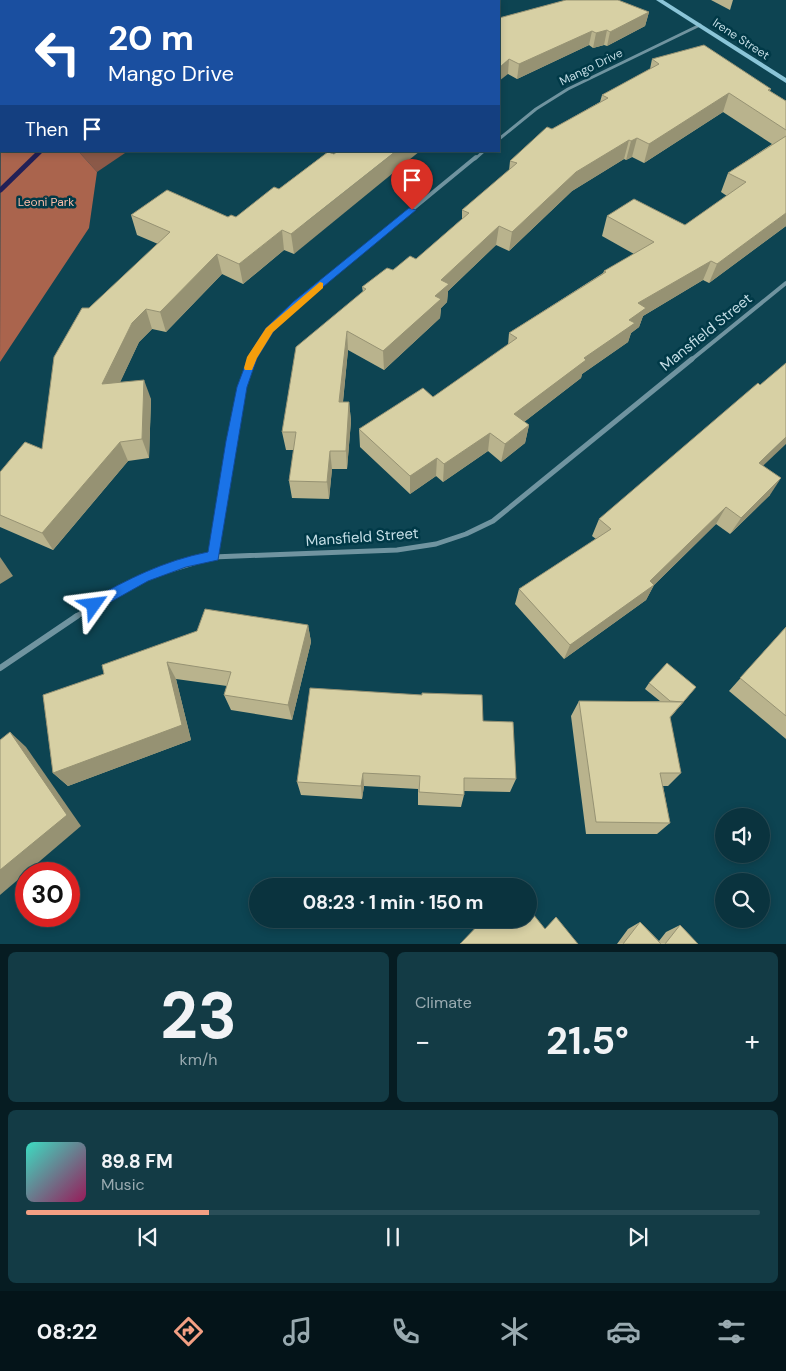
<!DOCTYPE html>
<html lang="en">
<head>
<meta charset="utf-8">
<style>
	:root { --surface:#0a333e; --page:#133b45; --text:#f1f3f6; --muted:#99aab0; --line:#2a4e58; --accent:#f39f83 }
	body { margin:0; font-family:"DM Sans",sans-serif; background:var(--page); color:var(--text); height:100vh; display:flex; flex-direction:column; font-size:19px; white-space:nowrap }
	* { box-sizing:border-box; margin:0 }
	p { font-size:16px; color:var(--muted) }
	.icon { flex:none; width:28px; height:28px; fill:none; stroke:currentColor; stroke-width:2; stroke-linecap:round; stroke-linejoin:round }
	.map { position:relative; height:944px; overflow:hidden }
	.panel { display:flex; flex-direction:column; gap:8px; padding:8px; background:#061c22; flex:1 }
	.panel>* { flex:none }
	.hud { position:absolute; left:0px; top:0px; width:500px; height:152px; box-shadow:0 2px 8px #0003,0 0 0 1px var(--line); background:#1a4fa0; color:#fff; overflow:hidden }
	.buttons { position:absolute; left:715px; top:808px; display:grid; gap:10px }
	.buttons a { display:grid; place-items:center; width:55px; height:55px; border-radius:50%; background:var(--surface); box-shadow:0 2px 8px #0003,0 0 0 1px var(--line); font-size:25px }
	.speed { position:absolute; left:15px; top:862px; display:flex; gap:10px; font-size:25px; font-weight:700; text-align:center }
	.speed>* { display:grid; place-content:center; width:65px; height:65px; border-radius:50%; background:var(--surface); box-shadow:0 2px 8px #0003,0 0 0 1px var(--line); line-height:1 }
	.speed .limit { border:8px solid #d22; background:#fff; color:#111 }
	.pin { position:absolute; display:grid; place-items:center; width:42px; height:42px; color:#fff; margin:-51px -21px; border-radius:50% 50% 50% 0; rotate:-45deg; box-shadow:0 0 5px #0007 }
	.pin .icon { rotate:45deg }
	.me { position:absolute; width:55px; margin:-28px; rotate:59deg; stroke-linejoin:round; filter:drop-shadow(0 0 4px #0008) }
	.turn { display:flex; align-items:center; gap:18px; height:105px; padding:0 25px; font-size:22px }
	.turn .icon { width:65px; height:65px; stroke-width:2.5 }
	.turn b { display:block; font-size:35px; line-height:42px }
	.then { display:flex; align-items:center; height:48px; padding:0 25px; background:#0003; gap:10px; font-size:19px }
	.big { font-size:38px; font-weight:700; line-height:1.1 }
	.panel .tile { flex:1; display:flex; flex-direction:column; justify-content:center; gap:8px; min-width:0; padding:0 18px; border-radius:8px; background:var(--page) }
	.panel .dial { align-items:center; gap:0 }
	.dial b { font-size:65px; line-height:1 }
	.song { display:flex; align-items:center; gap:15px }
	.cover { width:60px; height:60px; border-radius:8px; background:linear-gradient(135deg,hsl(170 70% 55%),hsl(330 70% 35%)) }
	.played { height:5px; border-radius:2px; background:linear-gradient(90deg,var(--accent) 25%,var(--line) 25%) }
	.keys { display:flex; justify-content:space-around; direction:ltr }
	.heat { display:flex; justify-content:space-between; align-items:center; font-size:28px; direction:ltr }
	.panel .tiles { flex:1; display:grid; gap:8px; grid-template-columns:1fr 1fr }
	.tile:last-child { grid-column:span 2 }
	.trip { position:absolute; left:249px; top:878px; width:288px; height:50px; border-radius:25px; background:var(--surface); box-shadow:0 2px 8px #0003,0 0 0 1px var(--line); font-weight:700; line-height:50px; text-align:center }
	.tab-bar { display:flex; height:80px; justify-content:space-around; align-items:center; background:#041419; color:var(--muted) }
	.tab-bar .icon { width:35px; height:35px }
	.tab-bar .on { color:var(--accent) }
	.tab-bar b { font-size:22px; color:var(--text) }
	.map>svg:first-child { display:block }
	.green { fill:#8b5948 }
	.forest { fill:#aa644d }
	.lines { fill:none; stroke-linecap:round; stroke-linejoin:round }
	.stream { fill:#222057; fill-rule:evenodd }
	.street-far3 { stroke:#7094a0; stroke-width:3 }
	.street-far2 { stroke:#7094a0; stroke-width:4 }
	.street-far1 { stroke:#7094a0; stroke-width:5 }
	.street { stroke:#7094a0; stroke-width:6 }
	.secondary { fill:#8bc5d8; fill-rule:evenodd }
	.wall { fill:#b9b38d }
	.shaded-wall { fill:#969273 }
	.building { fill:#d7d0a4; stroke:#969273 }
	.route { fill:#1a73e8; stroke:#114b97 }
	.slow { fill:#f59e0b }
	.labels { text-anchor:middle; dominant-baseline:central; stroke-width:5; stroke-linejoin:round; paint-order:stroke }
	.far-street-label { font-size:12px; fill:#c3dde5; stroke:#003947 }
	.far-park-label { font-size:12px; fill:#f9bca8; stroke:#003947 }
	.street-label { font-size:15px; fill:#c3dde5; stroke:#003947 }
</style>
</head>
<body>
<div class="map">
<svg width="786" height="944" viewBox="0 0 786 944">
	<rect width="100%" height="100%" fill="#0d4452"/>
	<g class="green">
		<path d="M10,0h353l-355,1z"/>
		<path d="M78,151h50l-31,21z"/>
	</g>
	<path class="forest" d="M1,64v87h77l19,21 -8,56 -89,134z"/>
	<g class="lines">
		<path class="stream" d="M37,151h7l-42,41 -2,1v-6z"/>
		<g class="street-far3">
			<path d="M8,1l2,-1"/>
			<path d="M499,139l37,-30 32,-20 132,-64"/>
			<path d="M475,159l9,-8"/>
		</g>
		<g class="street-far2">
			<path d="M251,360l19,-30 27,-26 179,-147"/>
			<path d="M691,360l95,-77"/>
		</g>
		<g class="street-far1">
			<path d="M213,557c10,-66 17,-134 38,-198"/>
			<path d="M75,617l52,-30 27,-12 59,-18 184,-7 39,-6 30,-10 27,-13 199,-162"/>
		</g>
		<path class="street" d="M0,668l77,-52"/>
		<path class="secondary" d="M656,0h7l123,78v5z"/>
	</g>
	<g class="wall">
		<path d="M711,0h22l-3,10z"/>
		<path d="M649,12l-4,14 -38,20 -3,-1 -11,3 -4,-3 -72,34 -9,-5 -9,-56z"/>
		<path d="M652,59l119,30 -1,2 16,10v125l-77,57 -6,-3 -60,36 -4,11 -8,6 -3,9 -46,32 -1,4 -57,44 5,3 -4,18 -24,19 -13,-11 -45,31 -7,-6 -26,18 -50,-47 -1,-18 74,-32 75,-52 1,-12 94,-60 1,-2 30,-17 -32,-18 5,-20 78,9 42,-29 -6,-4 7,-19 44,-29 -49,-32 -79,51 -12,-6 -6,3 -2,-1 -52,32 -63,60 -13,-6 -48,46 -1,11 -6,6 -1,10 -56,52 -36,-20 -5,52h6l2,19 -4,48h-15l-3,30 -37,-1 -3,-17 5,-31h-8l-4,-18 81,-140 -1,-5 31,-17 23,-11 46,-40v-9l47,-39 1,-10 42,-32 48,-27 2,-7 48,-26z"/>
		<path d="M328,152l-34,102 -10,-4 -41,34 -21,-10 -56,58 -14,-3 -13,13 -19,40 31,17 -2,59 -21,3 -75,89 -53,-23v-55l42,-23 47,-141 69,-64 -21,-9 -6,-20 105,2 43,-28z"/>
		<path d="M763,466l7,29 -40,39 -14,-10 -62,61 -8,15 -82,59 -49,-55 4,-15 77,-50 -4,-3 7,-17z"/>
		<path d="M308,625l3,17 -19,78 -61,-10 -7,-15 3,-9 -51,-7 15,61 -123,46 -15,-13 -10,-78z"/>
		<path d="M786,627v112l-57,-48z"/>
		<path d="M649,683l47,4 -26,31 11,55 -13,13h-5l7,37 -13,11h-71l-15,-118 8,-15h81l-15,-12z"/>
		<path d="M483,721l33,58 -6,13 -46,-1v4l-3,12 -43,-2v-16l-54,-3 -2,13 -61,-4 -4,-13z"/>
		<path d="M640,922l19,19 7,-9 14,-7 18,19h-81l11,-15z"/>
	</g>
	<g class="shaded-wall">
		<path d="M649,12l-4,14 -38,20 3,-14z"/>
		<path d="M607,30l-3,15 -11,3 3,-15z"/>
		<path d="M592,31l-3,14 -72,34 2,-15z"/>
		<path d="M509,59l-1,15 -9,7v-13z"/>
		<path d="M729,93l-6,19 -79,51 5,-19z"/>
		<path d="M637,138l-5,19 -6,3 5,-19z"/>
		<path d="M629,140l-5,19 -52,32 -63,60 3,-19 64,-60z"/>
		<path d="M396,151h24l-126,103 -3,-20z"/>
		<path d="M786,213v13l-77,57 8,-19z"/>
		<path d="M499,226l-3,19 -48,46 -1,11 -6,6 -1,10 -56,52 -1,-19 52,-55 6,-16z"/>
		<path d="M282,230l2,20 -41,34 -4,-20z"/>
		<path d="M217,254l5,20 -56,58 -6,-20z"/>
		<path d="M711,261l-8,19 -60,36 -4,11 -8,6 -3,9 -46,32 -1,4 -70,54 3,-18 70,-56 45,-38 9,-17z"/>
		<path d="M146,309l6,20 -13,13 -29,62 -8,-20 30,-61z"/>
		<path d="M347,331l1,19 -7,70 -2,-18z"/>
		<path d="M144,380l7,19 -2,59 -7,-19z"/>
		<path d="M349,402l2,19 -4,48 -1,-18z"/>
		<path d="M529,425l-4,18 -24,19 4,-18z"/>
		<path d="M490,433l-2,18 -45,31 1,-18z"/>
		<path d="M786,437v7l-38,36 11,-17z"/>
		<path d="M120,442l8,19 -75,89 -11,-17z"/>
		<path d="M330,451l2,18 -3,30 -2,-17z"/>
		<path d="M437,458l-1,18 -26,18v-18z"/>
		<path d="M781,478l-11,17 -40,39 11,-16z"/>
		<path d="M726,507l-10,17 -63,62 1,-1 -8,15 -82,59 6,-14 80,-64z"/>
		<path d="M0,557l13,19 -13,8z"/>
		<path d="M308,625l3,17 -19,78 -4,-15z"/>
		<path d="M167,662l9,17 15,61 -123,46 -15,-13z"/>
		<path d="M10,732l16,15 55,79 -81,69v-25z"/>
		<path d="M363,773l1,13 -2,13 -1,-13z"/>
	</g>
	<g class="building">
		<path d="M566,0h52l31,12 -39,20 -3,-2 -11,3 -4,-2 -73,33 -10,-5 -10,9v-50z"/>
		<path d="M704,45l67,44 -3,1 18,11v29l-57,-37 -80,51 -12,-6 -6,3 -2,-1 -53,32 -64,60 -13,-6 -58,54 8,4 -14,12 6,3 -58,52 -36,-20 -8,71h10l-3,49h-16l-3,31 -38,-1 7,-49h-14l14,-85 70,-58 -4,-2 25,-19 6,2 17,-14 6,3 53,-46 -7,-3 55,-47 -7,-2 37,-34 5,2 56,-31 -6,-3 57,-31 -7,-5z"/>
		<path d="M786,136v77l-69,51 -6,-3 -73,42 8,5 -17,12 6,3 -51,35 2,2 -72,54 15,11 -24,19 -15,-11 -46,31 -7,-6 -27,18 -51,-47 64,-41 10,9 84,-59 -8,-5 97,-61 -2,-1 50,-29 -47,-26 27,-17 51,26 61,-43 -18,-9z"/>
		<path d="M338,151h58l-105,83 -9,-4 -43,34 -22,-10 -57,58 -14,-3 -14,14 -30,61 42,-4 -2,59 -22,3 -78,91 -42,-18v-43l25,-30 17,7 12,-92 28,-49h7l81,-76 -39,-17 36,-25 61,27 3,-2 5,2 38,-30 5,2 49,-37 6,2z"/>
		<path d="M786,363v74l-27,26 22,15 -40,40 -15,-11 -76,74 4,4 -84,60 -51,-56 92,-60 -12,-10 159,-136 2,2z"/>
		<path d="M205,609l103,16 -20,80 -64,-10 7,-23 -64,-10 15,63 -129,48 -10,-78 61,-21 -2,-9 95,-34z"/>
		<path d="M786,627v89l-46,-38z"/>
		<path d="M667,663l29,24 -18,21 5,-6 -13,-1 -21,-18z"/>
		<path d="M310,688l112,7v-2l60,2 1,26 30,1 3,57 -52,-1v17l-45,-3 1,-16 -57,-3 -2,13 -64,-4z"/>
		<path d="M579,701l104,1 -13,15 11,56h-21l10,50 -74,-1z"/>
		<path d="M10,732l57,83 -67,55v-130z"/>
		<path d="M529,909l16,20 11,-12 22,27h-118l24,-25h30l2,3 3,-3h9v-9z"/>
		<path d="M640,922l21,22h-38z"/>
		<path d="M680,925l18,19h-33z"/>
	</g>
	<path class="route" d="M409,208l7,2 -116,96 -27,26 -16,26 -10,29 -29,173 -32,7 -38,14 -50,28 -4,2 -5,-2 -2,-4 2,-4c39,-22 74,-40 119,-49l18,-111 11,-54 12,-32 17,-27 27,-26z"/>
	<path class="slow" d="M320,282l3,1v5l-50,44 -16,26 -5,12h-7l-1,-2 3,-11 19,-29z"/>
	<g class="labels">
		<g class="far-street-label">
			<text transform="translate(741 39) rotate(33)">Irene Street</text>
			<text transform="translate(591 67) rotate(-26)">Mango Drive</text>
		</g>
		<g class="far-park-label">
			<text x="46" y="202">Leoni Park</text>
		</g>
		<g class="street-label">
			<text transform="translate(706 332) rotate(-39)">Mansfield Street</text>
			<text transform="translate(362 537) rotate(-4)">Mansfield Street</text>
		</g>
	</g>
</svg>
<div class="buttons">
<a><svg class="icon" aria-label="sound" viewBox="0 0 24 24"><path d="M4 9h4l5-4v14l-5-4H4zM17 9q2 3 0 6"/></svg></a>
<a><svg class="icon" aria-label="search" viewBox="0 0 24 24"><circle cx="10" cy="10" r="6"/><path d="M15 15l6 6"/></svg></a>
</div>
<div class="speed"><div class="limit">30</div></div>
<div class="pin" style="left:412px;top:210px;background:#d93025"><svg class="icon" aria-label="arrive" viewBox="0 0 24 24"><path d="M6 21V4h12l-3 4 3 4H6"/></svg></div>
<svg class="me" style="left:94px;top:605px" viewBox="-20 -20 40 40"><path d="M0-17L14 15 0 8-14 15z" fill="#1a73e8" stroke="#fff" stroke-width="4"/></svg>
<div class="trip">08:23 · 1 min · 150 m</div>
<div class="hud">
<div class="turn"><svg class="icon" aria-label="left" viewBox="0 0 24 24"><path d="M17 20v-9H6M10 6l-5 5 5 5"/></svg><div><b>20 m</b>Mango Drive</div></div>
<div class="then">Then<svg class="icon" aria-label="arrive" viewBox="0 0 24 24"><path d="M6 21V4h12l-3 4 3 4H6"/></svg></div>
</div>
</div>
<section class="panel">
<div class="tiles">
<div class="tile dial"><b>23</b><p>km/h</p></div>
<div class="tile"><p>Climate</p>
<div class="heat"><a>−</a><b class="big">21.5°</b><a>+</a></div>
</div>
<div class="tile">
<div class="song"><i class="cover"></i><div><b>89.8 FM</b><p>Music</p></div></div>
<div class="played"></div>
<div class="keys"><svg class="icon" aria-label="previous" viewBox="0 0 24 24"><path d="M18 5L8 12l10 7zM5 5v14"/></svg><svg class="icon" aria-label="pause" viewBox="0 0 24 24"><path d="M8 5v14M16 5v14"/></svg><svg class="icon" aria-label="next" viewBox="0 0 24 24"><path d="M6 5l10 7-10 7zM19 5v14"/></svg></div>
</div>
</div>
</section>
<nav class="tab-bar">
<b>08:22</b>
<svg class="icon on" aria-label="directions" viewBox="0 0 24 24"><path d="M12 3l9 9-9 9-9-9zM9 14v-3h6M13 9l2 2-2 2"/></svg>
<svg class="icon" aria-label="music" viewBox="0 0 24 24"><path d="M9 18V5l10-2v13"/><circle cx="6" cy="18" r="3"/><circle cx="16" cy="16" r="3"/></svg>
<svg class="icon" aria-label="phone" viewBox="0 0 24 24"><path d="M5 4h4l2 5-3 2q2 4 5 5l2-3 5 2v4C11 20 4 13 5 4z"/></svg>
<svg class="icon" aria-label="climate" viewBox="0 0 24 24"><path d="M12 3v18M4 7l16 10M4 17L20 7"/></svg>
<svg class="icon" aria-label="car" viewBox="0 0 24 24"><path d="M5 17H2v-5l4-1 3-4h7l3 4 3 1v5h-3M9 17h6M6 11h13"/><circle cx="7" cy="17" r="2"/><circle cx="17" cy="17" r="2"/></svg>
<svg class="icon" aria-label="filters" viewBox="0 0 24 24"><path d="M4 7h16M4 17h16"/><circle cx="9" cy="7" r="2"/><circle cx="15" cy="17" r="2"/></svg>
</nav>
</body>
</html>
